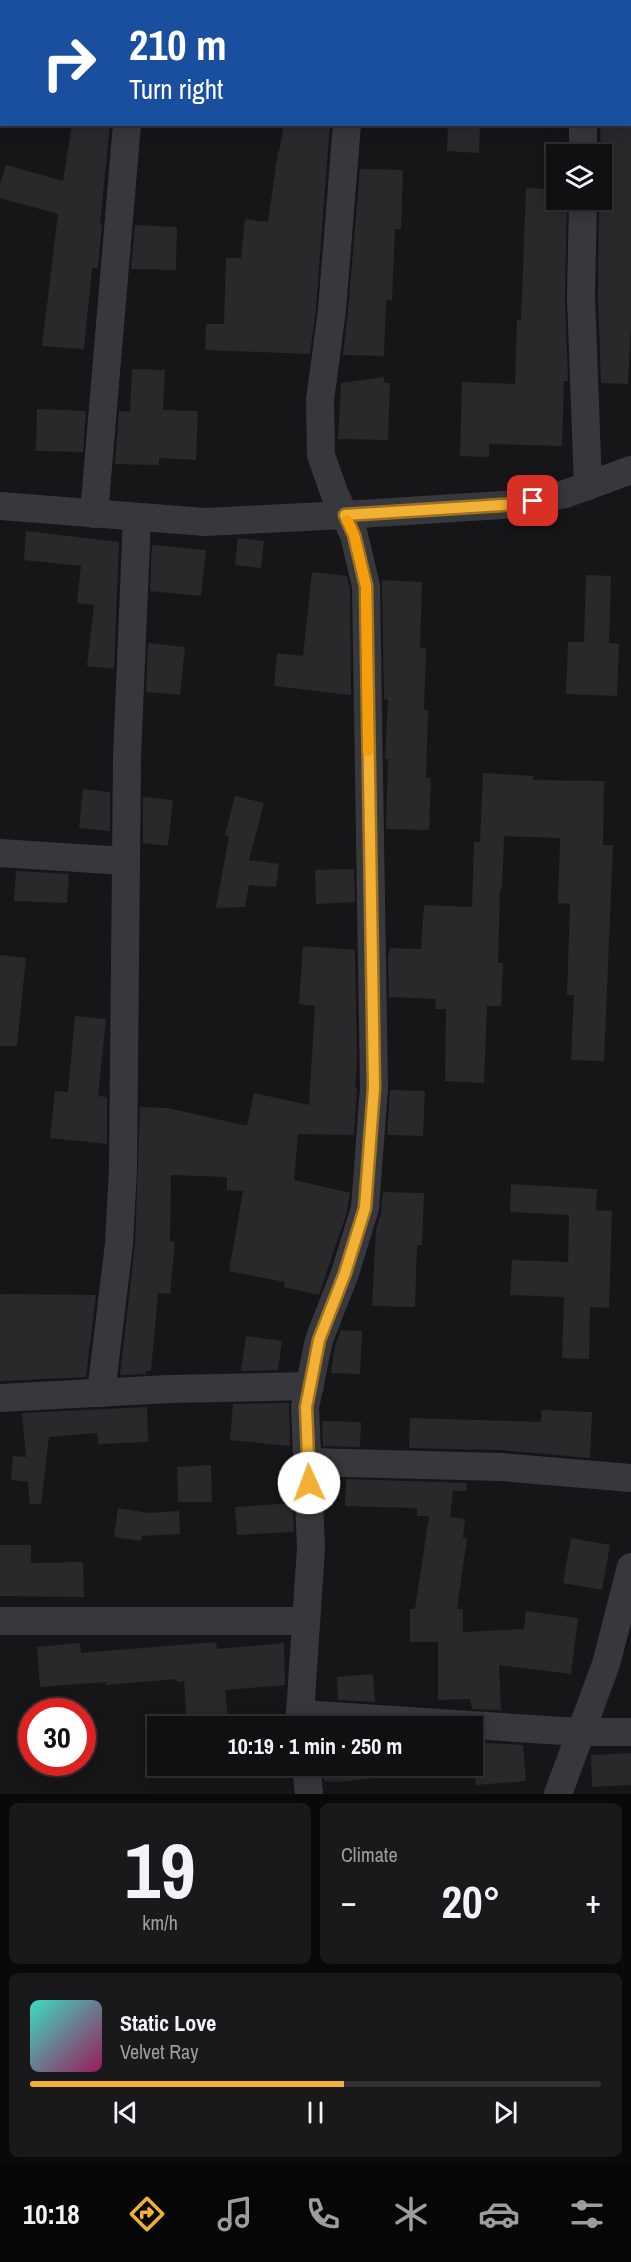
<!DOCTYPE html>
<html lang="en">
<head>
<meta charset="utf-8">
<style>
	:root { --surface:#101012; --page:#19191b; --text:#f1f3f6; --muted:#9c9d9f; --line:#303032; --accent:#f2b134 }
	body { margin:0; font-family:"Archivo Narrow",sans-serif; background:var(--page); color:var(--text); height:100vh; display:flex; flex-direction:column; font-size:22px; white-space:nowrap }
	* { box-sizing:border-box; margin:0 }
	p { font-size:20px; color:var(--muted) }
	.icon { flex:none; width:33px; height:33px; fill:none; stroke:currentColor; stroke-width:2; stroke-linecap:round; stroke-linejoin:round }
	.map { position:relative; height:1794px; overflow:hidden }
	.details { display:flex; flex-direction:column; gap:9px; padding:9px; background:#09090a; flex:1 }
	.details>* { flex:none }
	.guide { position:absolute; left:0px; top:0px; width:632px; height:126px; box-shadow:0 3px 15px #0003,0 0 0 2px var(--line); background:#1a4fa0; color:#fff; overflow:hidden }
	.tools { position:absolute; left:546px; top:144px; display:grid; gap:12px }
	.tools a { display:grid; place-items:center; width:66px; height:66px; border-radius:0px; background:var(--surface); box-shadow:0 3px 15px #0003,0 0 0 2px var(--line); font-size:30px }
	.speed { position:absolute; left:18px; top:1698px; display:flex; gap:12px; font-size:30px; font-weight:700; text-align:center }
	.speed>* { display:grid; place-content:center; width:78px; height:78px; border-radius:50%; background:var(--surface); box-shadow:0 3px 15px #0003,0 0 0 2px var(--line); line-height:1 }
	.speed .limit { border:9px solid #d22; background:#fff; color:#111 }
	.pin { position:absolute; display:grid; place-items:center; width:51px; height:51px; color:#fff; margin:-26px; border-radius:12px; box-shadow:0 3px 9px #0006 }
	.me { position:absolute; width:66px; margin:-33px; rotate:358deg; stroke-linejoin:round; filter:drop-shadow(0 0 4px #0008) }
	.turn { display:flex; align-items:center; gap:21px; height:126px; padding:0 30px; font-size:27px }
	.turn .icon { width:78px; height:78px; stroke-width:2.5 }
	.turn b { display:block; font-size:42px; line-height:51px }
	.big { font-size:45px; font-weight:700; line-height:1.1 }
	.details .tile { flex:1; display:flex; flex-direction:column; justify-content:center; gap:9px; min-width:0; padding:0 21px; border-radius:9px; background:var(--page) }
	.details .dial { align-items:center; gap:0 }
	.dial b { font-size:78px; line-height:1 }
	.song { display:flex; align-items:center; gap:18px }
	.cover { width:72px; height:72px; border-radius:9px; background:linear-gradient(135deg,hsl(170 70% 55%),hsl(330 70% 35%)) }
	.played { height:6px; border-radius:3px; background:linear-gradient(90deg,var(--accent) 55%,var(--line) 55%) }
	.keys { display:flex; justify-content:space-around; direction:ltr }
	.heat { display:flex; justify-content:space-between; align-items:center; font-size:33px; direction:ltr }
	.details .tiles { flex:1; display:grid; gap:9px; grid-template-columns:1fr 1fr }
	.tile:last-child { grid-column:span 2 }
	.trip { position:absolute; left:147px; top:1716px; width:336px; height:60px; border-radius:0px; background:var(--surface); box-shadow:0 3px 15px #0003,0 0 0 2px var(--line); font-weight:700; line-height:60px; text-align:center }
	.dock { display:flex; height:96px; justify-content:space-around; align-items:center; background:#060607; color:var(--muted) }
	.dock .icon { width:42px; height:42px }
	.dock .active { color:var(--accent) }
	.dock b { font-size:27px; color:var(--text) }
	.map>svg:first-child { display:block }
	.building { fill:#29292c }
	.lines { fill:none; stroke-linecap:round; stroke-linejoin:round }
	.street { stroke:#37383d; stroke-width:28 }
	.route-casing { stroke:#9d7322; stroke-width:15 }
	.route { stroke:#f2b134; stroke-width:10 }
	.slow { stroke:#f59e0b; stroke-width:10 }
</style>
</head>
<body>
<div class="map">
<svg width="631" height="1794" viewBox="0 0 631 1794">
	<rect width="100%" height="100%" fill="#161618"/>
	<g class="building">
		<path d="M72,124h38l-10,100h2l-4,44h-6l-8,81 -42,-3 16,-132 -58,-16v-14l6,-19 57,16z"/>
		<path d="M284,124h46l-14,184 -6,46 -105,-4 1,-26h18l2,-66h15l4,-39 23,3 10,-71h1z"/>
		<path d="M448,124h32l-1,29 -32,-2z"/>
		<path d="M600,124h31v199l-3,61 -27,-1 -3,-86 1,-97h3z"/>
		<path d="M360,169l43,1 -2,59h-6l-3,71h-6l-2,56 -41,-1 5,-44z"/>
		<path d="M526,188l30,1v11h11l-2,98 3,83h-4l-2,65 -73,-2v13l-29,-1 2,-74 53,2 2,-64h4z"/>
		<path d="M135,225l42,2 -1,43 -45,-1z"/>
		<path d="M132,369l33,1 -2,40 35,1 -2,49 -37,-2v7l-44,-1 4,-53 11,1z"/>
		<path d="M384,377v6h6l-2,57 -50,-1 3,-56z"/>
		<path d="M37,409l49,2 -3,41 -47,-1z"/>
		<path d="M26,531l93,11 -5,127 -27,-3 7,-61 -17,-2 4,-37 -57,-6z"/>
		<path d="M238,538l26,3 -3,27 -26,-3z"/>
		<path d="M152,545l54,5 -5,46 -51,-5z"/>
		<path d="M312,572l35,4 3,12 1,107 -77,-9 3,-33 26,3z"/>
		<path d="M586,575l25,1 -2,67 10,1 -2,52 -51,-2 2,-52h16z"/>
		<path d="M382,580l40,2 -2,66h6l-2,62h4l-2,68h5l-2,52 -43,-1 2,-70h-3l3,-59 -4,-1z"/>
		<path d="M148,643l37,4 -5,48 -34,-3z"/>
		<path d="M483,773l50,3v4l71,1 -1,64h10l-9,216 -33,-1 3,-65h-7l3,-91 -12,-1 2,-65 -56,-2 -2,53h-2l-2,74h5l-2,43h-14l-3,77 -39,-2 1,-72h-11l1,-10 -47,-2 -1,-44h2v-5l31,1 3,-44 48,2 2,-65h6z"/>
		<path d="M83,789l27,3v39l-31,-3z"/>
		<path d="M235,796l29,7 -15,57 30,4 -3,23 -27,-2 -4,22 -29,1 13,-72 -4,-1z"/>
		<path d="M143,797l30,3 -5,46 -25,-3z"/>
		<path d="M354,869l1,33 -39,2 -1,-34z"/>
		<path d="M16,871l53,3 -2,29 -53,-2z"/>
		<path d="M303,946l52,4 2,110 -2,28h2l-3,45 -1,2 -55,-1 -4,46 56,13 -4,22 -27,80 -35,-8 1,-5 -56,-11 14,-80 -16,-1v-13l-56,-2 -1,66 5,1 -5,52 -12,-1 -7,78h-5v3l-26,1 15,-130 5,-138 28,1 79,18 7,-33 55,12 6,-99 -16,-2z"/>
		<path d="M0,955l26,3 -9,88h-17z"/>
		<path d="M75,1016l31,3 -8,77 9,1v47l-57,-6 5,-47 13,1z"/>
		<path d="M390,1090l35,1 -2,45 -36,-1z"/>
		<path d="M511,1184l86,5 -1,21 16,1 -3,97 -19,-1 -1,52 -27,-1 2,-61 -54,-2 2,-35 56,2 1,-47 -59,-3z"/>
		<path d="M383,1192l41,1 -2,52h-5l-2,62 -43,-1 4,-76 5,-17z"/>
		<path d="M0,1294l96,1 -10,82 -86,4z"/>
		<path d="M341,1330l21,1 -2,43 -29,-1 4,-28z"/>
		<path d="M246,1336l36,5 -4,29 -37,1z"/>
		<path d="M287,1403h2l1,43 -60,-6 3,-36z"/>
		<path d="M147,1407l1,35 -50,2 -1,-11 -48,4 -8,67h-11l-2,-22 -17,-2 2,-24 13,1 -4,-44z"/>
		<path d="M542,1410l50,2 -2,46 -89,-8 -92,-2 1,-30 131,4z"/>
		<path d="M322,1421l39,1 -1,25 -37,-1z"/>
		<path d="M211,1465l1,37h-34l-1,-35z"/>
		<path d="M346,1479l121,4v8h-14l-3,26 15,2 -2,19h4l-10,71h6v23l61,-3 2,-18 52,7 -7,56 -72,-9 2,45 -29,-1 -2,-10 -32,1v-58h-28v-33h5l14,-93h-12v-8l-72,-2z"/>
		<path d="M293,1503l1,29 -57,3 -2,-28z"/>
		<path d="M118,1508l31,5 30,-2 1,23 -38,2 -1,5 -27,-4z"/>
		<path d="M571,1538l39,7 -8,45 -39,-7z"/>
		<path d="M0,1545h31v18l52,-1 1,35 -84,-1z"/>
		<path d="M216,1642l1,7 67,-6 1,42 -60,5 4,36h-42l-3,-45 -7,1v-3l-71,6v-3l-66,5 -3,-40 43,-4 1,10z"/>
		<path d="M373,1674l2,28 -37,-2 -1,-23z"/>
		<path d="M472,1742l51,3 3,36 -50,4 -1,-7h-3z"/>
		<path d="M631,1753v32l-39,2 -1,-32z"/>
		<path d="M323,1766h61l1,11 -48,5 -13,-1z"/>
	</g>
	<g class="lines">
		<g class="street">
			<path d="M141,2l1,-2"/>
			<path d="M354,2l1,-2"/>
			<path d="M587,2v-2"/>
			<path d="M583,154v-30"/>
			<path d="M583,200l-2,97 7,189"/>
			<path d="M0,506l205,16 140,-7 172,-11 48,-10 66,-24"/>
			<path d="M94,514l33,-390"/>
			<path d="M0,853l125,8"/>
			<path d="M101,1393l18,-149 4,-75 4,-411 10,-241"/>
			<path d="M0,1398l169,-9 141,-3"/>
			<path d="M308,1462l193,5 130,11"/>
			<path d="M0,1621h306"/>
			<path d="M300,1714l279,18h52"/>
			<path d="M302,1726l-2,-12 11,-166 -6,-141 14,-67 26,-67 20,-65 9,-120 -8,-502 -12,-51 -19,-40 -14,-40 -1,-55 12,-90 15,-186"/>
			<path d="M306,1766l3,28"/>
			<path d="M558,1794l48,-130 25,-97"/>
		</g>
	</g>
	<g class="lines">
		<defs>
			<path id="route" d="M309,1483l-3,-76 13,-67 26,-67 20,-65 9,-120 -8,-502 -12,-51 -9,-20 172,-11 16,-3"/>
		</defs>
		<use href="#route" class="route-casing"/>
		<use href="#route" class="route"/>
		<path class="slow" d="M347,520l7,15 12,51 2,165"/>
	</g>
</svg>
<div class="tools">
<a><svg class="icon" aria-label="layers" viewBox="0 0 24 24"><path d="M12 4l9 5-9 5-9-5zM3 14l9 5 9-5"/></svg></a>
</div>
<div class="speed"><div class="limit">30</div></div>
<div class="pin" style="left:533px;top:501px;background:#d93025"><svg class="icon" aria-label="arrive" viewBox="0 0 24 24"><path d="M6 21V4h12l-3 4 3 4H6"/></svg></div>
<svg class="me" style="left:309px;top:1483px" viewBox="-20 -20 40 40"><circle r="19" fill="#fff"/><path d="M0-13L10 11 0 6-10 11z" fill="#f2b134"/></svg>
<div class="trip">10:19 · 1 min · 250 m</div>
<div class="guide">
<div class="turn"><svg class="icon" aria-label="right" viewBox="0 0 24 24"><path d="M7 20v-9h11M14 6l5 5-5 5"/></svg><div><b>210 m</b>Turn right</div></div>
</div>
</div>
<section class="details">
<div class="tiles">
<div class="tile dial"><b>19</b><p>km/h</p></div>
<div class="tile"><p>Climate</p>
<div class="heat"><a>−</a><b class="big">20°</b><a>+</a></div>
</div>
<div class="tile">
<div class="song"><i class="cover"></i><div><b>Static Love</b><p>Velvet Ray</p></div></div>
<div class="played"></div>
<div class="keys"><svg class="icon" aria-label="previous" viewBox="0 0 24 24"><path d="M18 5L8 12l10 7zM5 5v14"/></svg><svg class="icon" aria-label="pause" viewBox="0 0 24 24"><path d="M8 5v14M16 5v14"/></svg><svg class="icon" aria-label="next" viewBox="0 0 24 24"><path d="M6 5l10 7-10 7zM19 5v14"/></svg></div>
</div>
</div>
</section>
<nav class="dock">
<b>10:18</b>
<svg class="icon active" aria-label="directions" viewBox="0 0 24 24"><path d="M12 3l9 9-9 9-9-9zM9 14v-3h6M13 9l2 2-2 2"/></svg>
<svg class="icon" aria-label="music" viewBox="0 0 24 24"><path d="M9 18V5l10-2v13"/><circle cx="6" cy="18" r="3"/><circle cx="16" cy="16" r="3"/></svg>
<svg class="icon" aria-label="phone" viewBox="0 0 24 24"><path d="M5 4h4l2 5-3 2q2 4 5 5l2-3 5 2v4C11 20 4 13 5 4z"/></svg>
<svg class="icon" aria-label="climate" viewBox="0 0 24 24"><path d="M12 3v18M4 7l16 10M4 17L20 7"/></svg>
<svg class="icon" aria-label="car" viewBox="0 0 24 24"><path d="M5 17H2v-5l4-1 3-4h7l3 4 3 1v5h-3M9 17h6M6 11h13"/><circle cx="7" cy="17" r="2"/><circle cx="17" cy="17" r="2"/></svg>
<svg class="icon" aria-label="filters" viewBox="0 0 24 24"><path d="M4 7h16M4 17h16"/><circle cx="9" cy="7" r="2"/><circle cx="15" cy="17" r="2"/></svg>
</nav>
</body>
</html>
